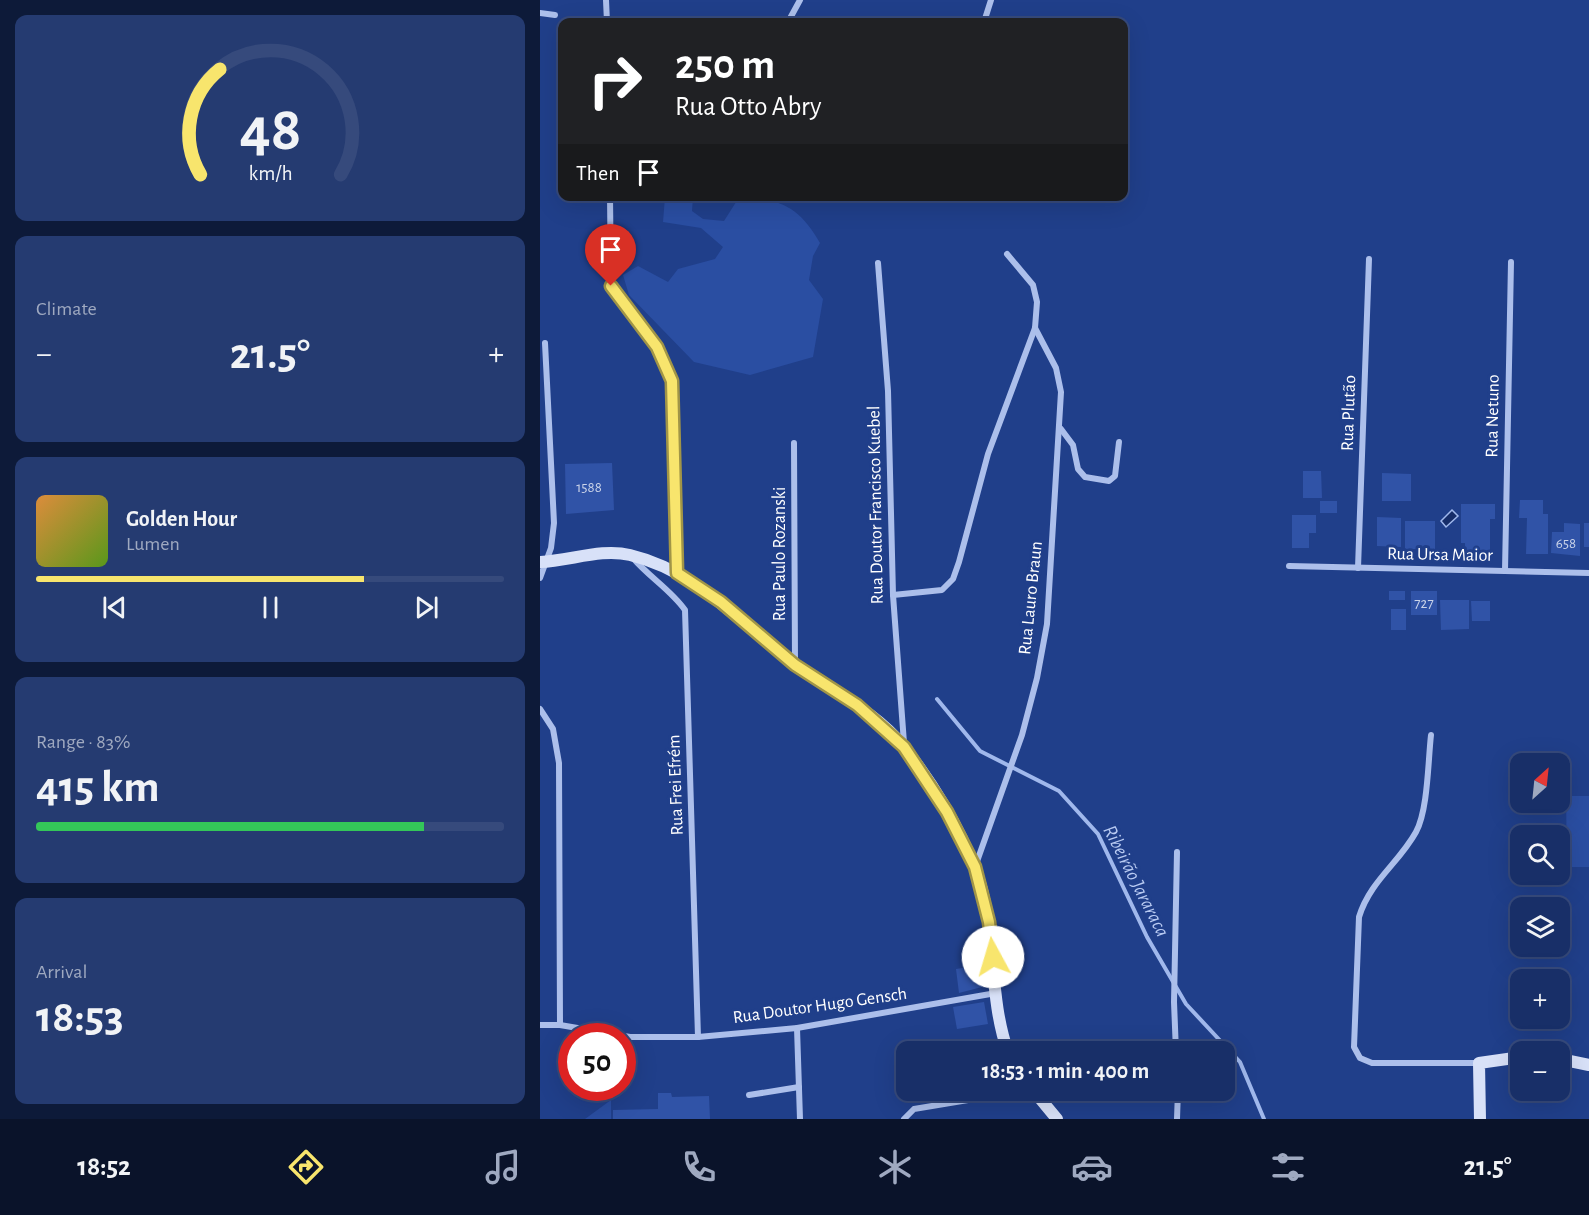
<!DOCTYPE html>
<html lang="en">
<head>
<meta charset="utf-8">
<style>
	:root { --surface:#182f68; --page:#253b71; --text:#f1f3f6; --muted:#9fa9c0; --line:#364a7c; --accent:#f8e56d }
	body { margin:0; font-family:"Alegreya Sans",sans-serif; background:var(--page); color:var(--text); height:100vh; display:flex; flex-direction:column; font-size:22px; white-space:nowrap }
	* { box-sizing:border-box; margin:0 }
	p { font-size:20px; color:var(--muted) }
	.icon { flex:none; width:33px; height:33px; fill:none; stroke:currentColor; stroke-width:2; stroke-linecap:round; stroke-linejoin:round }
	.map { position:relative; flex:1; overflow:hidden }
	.panel { display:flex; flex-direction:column; gap:15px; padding:15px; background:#0d1a39; width:540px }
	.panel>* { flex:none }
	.hud { position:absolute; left:18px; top:18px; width:570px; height:183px; border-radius:12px; box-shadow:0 6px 24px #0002,0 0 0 2px var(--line); background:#202124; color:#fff; overflow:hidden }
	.needle { width:39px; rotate:27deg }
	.controls { position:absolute; left:970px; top:753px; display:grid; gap:12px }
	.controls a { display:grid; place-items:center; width:60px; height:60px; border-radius:12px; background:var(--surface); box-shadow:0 6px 24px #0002,0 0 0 2px var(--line); font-size:30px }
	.speed { position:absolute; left:18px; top:1023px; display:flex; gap:12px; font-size:30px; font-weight:700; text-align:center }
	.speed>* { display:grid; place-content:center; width:78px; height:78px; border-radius:50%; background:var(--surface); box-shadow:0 6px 24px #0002,0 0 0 2px var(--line); line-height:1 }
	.speed .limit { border:9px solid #d22; background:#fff; color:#111 }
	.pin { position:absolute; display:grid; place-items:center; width:51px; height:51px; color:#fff; margin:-62px -26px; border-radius:50% 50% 50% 0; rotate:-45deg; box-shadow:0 0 6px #0007 }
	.pin .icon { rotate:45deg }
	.me { position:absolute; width:66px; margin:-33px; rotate:354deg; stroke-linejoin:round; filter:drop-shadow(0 0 4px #0008) }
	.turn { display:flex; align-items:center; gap:21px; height:126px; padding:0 18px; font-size:27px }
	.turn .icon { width:78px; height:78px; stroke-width:2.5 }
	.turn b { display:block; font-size:42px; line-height:51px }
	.then { display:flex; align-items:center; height:57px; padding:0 18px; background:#0003; gap:12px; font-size:22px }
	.big { font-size:45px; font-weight:700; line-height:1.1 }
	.panel .widget { flex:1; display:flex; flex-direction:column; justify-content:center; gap:9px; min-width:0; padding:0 21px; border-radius:12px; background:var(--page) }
	.panel .dial { align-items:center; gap:0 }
	.dial svg { height:156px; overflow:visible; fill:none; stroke:var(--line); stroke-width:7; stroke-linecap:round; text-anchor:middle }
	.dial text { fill:var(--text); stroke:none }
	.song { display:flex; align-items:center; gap:18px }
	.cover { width:72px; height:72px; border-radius:9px; background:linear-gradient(135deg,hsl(30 70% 55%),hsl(90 70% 35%)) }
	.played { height:6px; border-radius:3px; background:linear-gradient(90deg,var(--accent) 70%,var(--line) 70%) }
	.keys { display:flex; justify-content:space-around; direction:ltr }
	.heat { display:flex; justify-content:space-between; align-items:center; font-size:33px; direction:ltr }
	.charge { height:9px; border-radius:4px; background:linear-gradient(90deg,#34c759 83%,var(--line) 0) }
	.trip { position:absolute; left:356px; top:1041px; width:339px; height:60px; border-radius:12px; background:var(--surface); box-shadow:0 6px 24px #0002,0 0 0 2px var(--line); font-weight:700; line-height:60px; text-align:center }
	.tab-bar { display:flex; height:96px; justify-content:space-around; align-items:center; background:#0a132a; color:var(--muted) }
	.tab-bar .icon { width:42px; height:42px }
	.tab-bar .on { color:var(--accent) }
	.tab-bar b { font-size:27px; color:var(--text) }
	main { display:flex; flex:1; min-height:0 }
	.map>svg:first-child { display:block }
	.green { fill:#2a4ea2 }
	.water { fill:#162d69; stroke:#a0b8ec; stroke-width:1.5 }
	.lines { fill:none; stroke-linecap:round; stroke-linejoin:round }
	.stream { stroke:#a0b8ec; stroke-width:4 }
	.building { fill:#3053a7 }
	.street { stroke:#acbfeb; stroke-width:6 }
	.secondary { stroke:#d8e1f8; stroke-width:12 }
	.route-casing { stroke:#a19547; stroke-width:15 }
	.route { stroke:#f8e56d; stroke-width:10 }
	.labels { text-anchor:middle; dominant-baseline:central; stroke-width:6; stroke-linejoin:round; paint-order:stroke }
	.number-label { font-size:15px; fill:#cbd4e9 }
	.street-label { font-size:18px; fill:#fff; stroke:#203f8a }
	.water-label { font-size:20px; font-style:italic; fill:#b8caf2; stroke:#203f8a }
</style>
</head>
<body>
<main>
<section class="panel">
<div class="widget dial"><svg viewBox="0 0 100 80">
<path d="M14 69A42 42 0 1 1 86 69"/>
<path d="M14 69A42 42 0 0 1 24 15" stroke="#f8e56d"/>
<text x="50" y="56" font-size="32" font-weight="700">48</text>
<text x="50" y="72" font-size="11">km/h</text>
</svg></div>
<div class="widget"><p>Climate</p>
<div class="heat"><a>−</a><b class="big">21.5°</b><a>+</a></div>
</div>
<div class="widget">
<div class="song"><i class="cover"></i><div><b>Golden Hour</b><p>Lumen</p></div></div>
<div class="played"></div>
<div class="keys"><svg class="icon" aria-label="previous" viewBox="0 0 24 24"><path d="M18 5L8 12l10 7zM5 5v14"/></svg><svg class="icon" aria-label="pause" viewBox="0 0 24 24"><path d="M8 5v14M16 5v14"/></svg><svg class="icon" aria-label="next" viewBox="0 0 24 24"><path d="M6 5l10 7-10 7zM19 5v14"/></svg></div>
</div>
<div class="widget"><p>Range · 83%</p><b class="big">415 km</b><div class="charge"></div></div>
<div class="widget"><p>Arrival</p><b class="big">18:53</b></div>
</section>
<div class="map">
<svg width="1049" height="1119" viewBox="0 0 1049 1119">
	<rect width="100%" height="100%" fill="#203f8a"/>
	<g class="green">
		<path d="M125,197h28l-1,14 11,8 21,2 14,-22c41,-2 61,7 82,44l-7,13 -4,24 14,19 -10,58 -63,18 -56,-13 -65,-67 -6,-20 15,-9 30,16 10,-13 37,-10 8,-12 -22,-19 -38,-6z"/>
		<path d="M1026,796h23v71h-22z"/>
		<path d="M71,1100v19h-26z"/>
	</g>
	<path class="water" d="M912,510l6,6 -12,11 -5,-6z"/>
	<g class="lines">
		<path class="stream" d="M397,699l43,52 79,40 39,43 49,103 39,67 54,58 24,57"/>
	</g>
	<g class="building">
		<path d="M72,463l2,47 -48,4 -1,-50z"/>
		<path d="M763,471h18l1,27h-19z"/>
		<path d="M842,473l29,1v27h-29z"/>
		<path d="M980,500h23v14h5v40h-22l1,-36h-8z"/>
		<rect x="780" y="501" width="17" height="12"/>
		<path d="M921,504h34v15h-5v32h-25v-8h-4z"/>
		<path d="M752,515h24v18h-7v15h-17z"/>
		<path d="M837,517l24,1v29l-24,-1z"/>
		<rect x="865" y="521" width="30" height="28"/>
		<path d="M1024,523l16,1v32l-29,-3 1,-21h12z"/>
		<rect x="1044" y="523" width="5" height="24"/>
		<rect x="849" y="591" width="16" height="9"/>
		<rect x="871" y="591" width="26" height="24"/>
		<path d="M900,600h29v29l-28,1z"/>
		<path d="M931,601h19v20h-18z"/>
		<rect x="851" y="609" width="15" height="21"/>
		<path d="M441,965l1,22 -23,6 -3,-24z"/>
		<path d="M444,1002l4,22 -31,5 -4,-22z"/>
		<path d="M118,1093h13l1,4 37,-1 1,23h-97v-9l45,-1z"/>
	</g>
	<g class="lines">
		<g class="street">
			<path d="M66,0l1,22"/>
			<path d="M0,13l15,2"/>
			<path d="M248,22l12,-22"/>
			<path d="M444,22l7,-22"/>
			<path d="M70,196l1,90 46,61 15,34 5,192"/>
			<path d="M338,263l10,128 5,204 11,148"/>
			<path d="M521,429l12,16 5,24 7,8 24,4 6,-5 4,-34"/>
			<path d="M254,443l1,221"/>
			<path d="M93,558c16,19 38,32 52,52l13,427"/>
			<path d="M749,566l300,7"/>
			<path d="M818,568l11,-309"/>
			<path d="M965,571l6,-309"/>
			<path d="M0,578l11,-30 3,-25 -9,-180"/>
			<path d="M353,595l49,-5 11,-11 6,-17 29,-108 47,-126 2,-26 -4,-17 -26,-31"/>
			<path d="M0,709l13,20 6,34 1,262"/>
			<path d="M891,735c-3,26 -3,75 -15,97 -17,31 -46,49 -57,85l-5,130 6,11 12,5h107"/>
			<path d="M435,867l47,-132 15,-57 10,-54 14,-232 -5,-24 -21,-40"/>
			<path d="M0,1025h20l70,12h68l99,-9 199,-35"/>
			<path d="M257,1028l3,91"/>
			<path d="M636,1052l-2,-50 3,-150"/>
			<path d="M209,1095l50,-8"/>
			<path d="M364,1119l10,-10 114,-19"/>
			<path d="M637,1119l1,-29"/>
		</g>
		<g class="secondary">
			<path d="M0,562c30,-1 61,-14 90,-7 68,16 112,70 165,110 37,27 80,46 109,82 28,35 55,80 71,121 23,59 12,125 33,184"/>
			<path d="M1020,1059l29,6"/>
			<path d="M493,1090l24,29"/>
			<path d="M940,1119l-1,-56 42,-6"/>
		</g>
	</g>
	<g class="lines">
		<defs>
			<path id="route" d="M71,286l46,61 15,34 5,192 44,29 74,63 62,40 47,42 43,65 28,55 14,55 4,35"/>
		</defs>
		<use href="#route" class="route-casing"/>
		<use href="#route" class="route"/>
	</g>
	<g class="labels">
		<g class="number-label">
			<text x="49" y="487">1588</text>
			<text x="1026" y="543">658</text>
			<text x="884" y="603">727</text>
		</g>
		<g class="street-label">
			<text transform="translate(809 413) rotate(-88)">Rua Plutão</text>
			<text transform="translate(953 416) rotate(-89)">Rua Netuno</text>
			<text transform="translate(336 505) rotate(-91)">Rua Doutor Francisco Kuebel</text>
			<text transform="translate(240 554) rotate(-90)">Rua Paulo Rozanski</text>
			<text transform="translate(900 555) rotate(1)">Rua Ursa Maior</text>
			<text transform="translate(491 598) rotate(-84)">Rua Lauro Braun</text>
			<text transform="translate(136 785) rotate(-92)">Rua Frei Efrém</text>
			<text transform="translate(280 1006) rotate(-8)">Rua Doutor Hugo Gensch</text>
		</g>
		<g class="water-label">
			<text transform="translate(596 881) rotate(63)">Ribeirão Jararaca</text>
		</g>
	</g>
</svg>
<div class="controls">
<a><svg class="needle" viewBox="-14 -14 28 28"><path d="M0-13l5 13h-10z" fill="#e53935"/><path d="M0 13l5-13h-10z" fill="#9fa9c0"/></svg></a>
<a><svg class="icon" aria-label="search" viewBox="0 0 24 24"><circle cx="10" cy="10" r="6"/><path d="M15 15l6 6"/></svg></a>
<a><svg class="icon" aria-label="layers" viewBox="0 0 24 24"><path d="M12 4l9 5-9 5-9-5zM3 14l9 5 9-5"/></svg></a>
<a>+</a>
<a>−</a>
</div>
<div class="speed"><div class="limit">50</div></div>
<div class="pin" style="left:71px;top:286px;background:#d93025"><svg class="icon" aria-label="arrive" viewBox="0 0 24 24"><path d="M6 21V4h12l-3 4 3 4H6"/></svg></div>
<svg class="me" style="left:453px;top:957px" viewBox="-20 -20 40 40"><circle r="19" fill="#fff"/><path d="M0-13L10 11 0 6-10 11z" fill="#f8e56d"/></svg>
<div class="trip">18:53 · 1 min · 400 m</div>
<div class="hud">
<div class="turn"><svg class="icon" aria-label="right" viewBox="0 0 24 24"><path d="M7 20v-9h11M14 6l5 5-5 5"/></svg><div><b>250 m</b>Rua Otto Abry</div></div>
<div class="then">Then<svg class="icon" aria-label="arrive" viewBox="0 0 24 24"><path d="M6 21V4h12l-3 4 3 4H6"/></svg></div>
</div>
</div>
</main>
<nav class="tab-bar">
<b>18:52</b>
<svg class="icon on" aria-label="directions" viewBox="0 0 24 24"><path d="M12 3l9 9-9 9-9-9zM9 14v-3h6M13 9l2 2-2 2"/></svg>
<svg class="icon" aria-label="music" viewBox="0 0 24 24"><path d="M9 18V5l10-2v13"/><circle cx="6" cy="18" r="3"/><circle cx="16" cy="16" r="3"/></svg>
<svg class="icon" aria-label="phone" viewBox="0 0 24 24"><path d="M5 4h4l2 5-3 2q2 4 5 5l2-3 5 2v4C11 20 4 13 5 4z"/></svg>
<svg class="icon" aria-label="climate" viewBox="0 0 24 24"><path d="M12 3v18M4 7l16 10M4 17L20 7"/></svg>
<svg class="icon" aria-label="car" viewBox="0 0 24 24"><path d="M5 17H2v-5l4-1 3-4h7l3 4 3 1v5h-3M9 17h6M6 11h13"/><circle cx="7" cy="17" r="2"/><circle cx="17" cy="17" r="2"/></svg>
<svg class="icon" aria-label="filters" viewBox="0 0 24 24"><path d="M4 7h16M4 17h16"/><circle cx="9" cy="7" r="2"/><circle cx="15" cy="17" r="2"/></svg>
<b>21.5°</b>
</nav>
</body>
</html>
